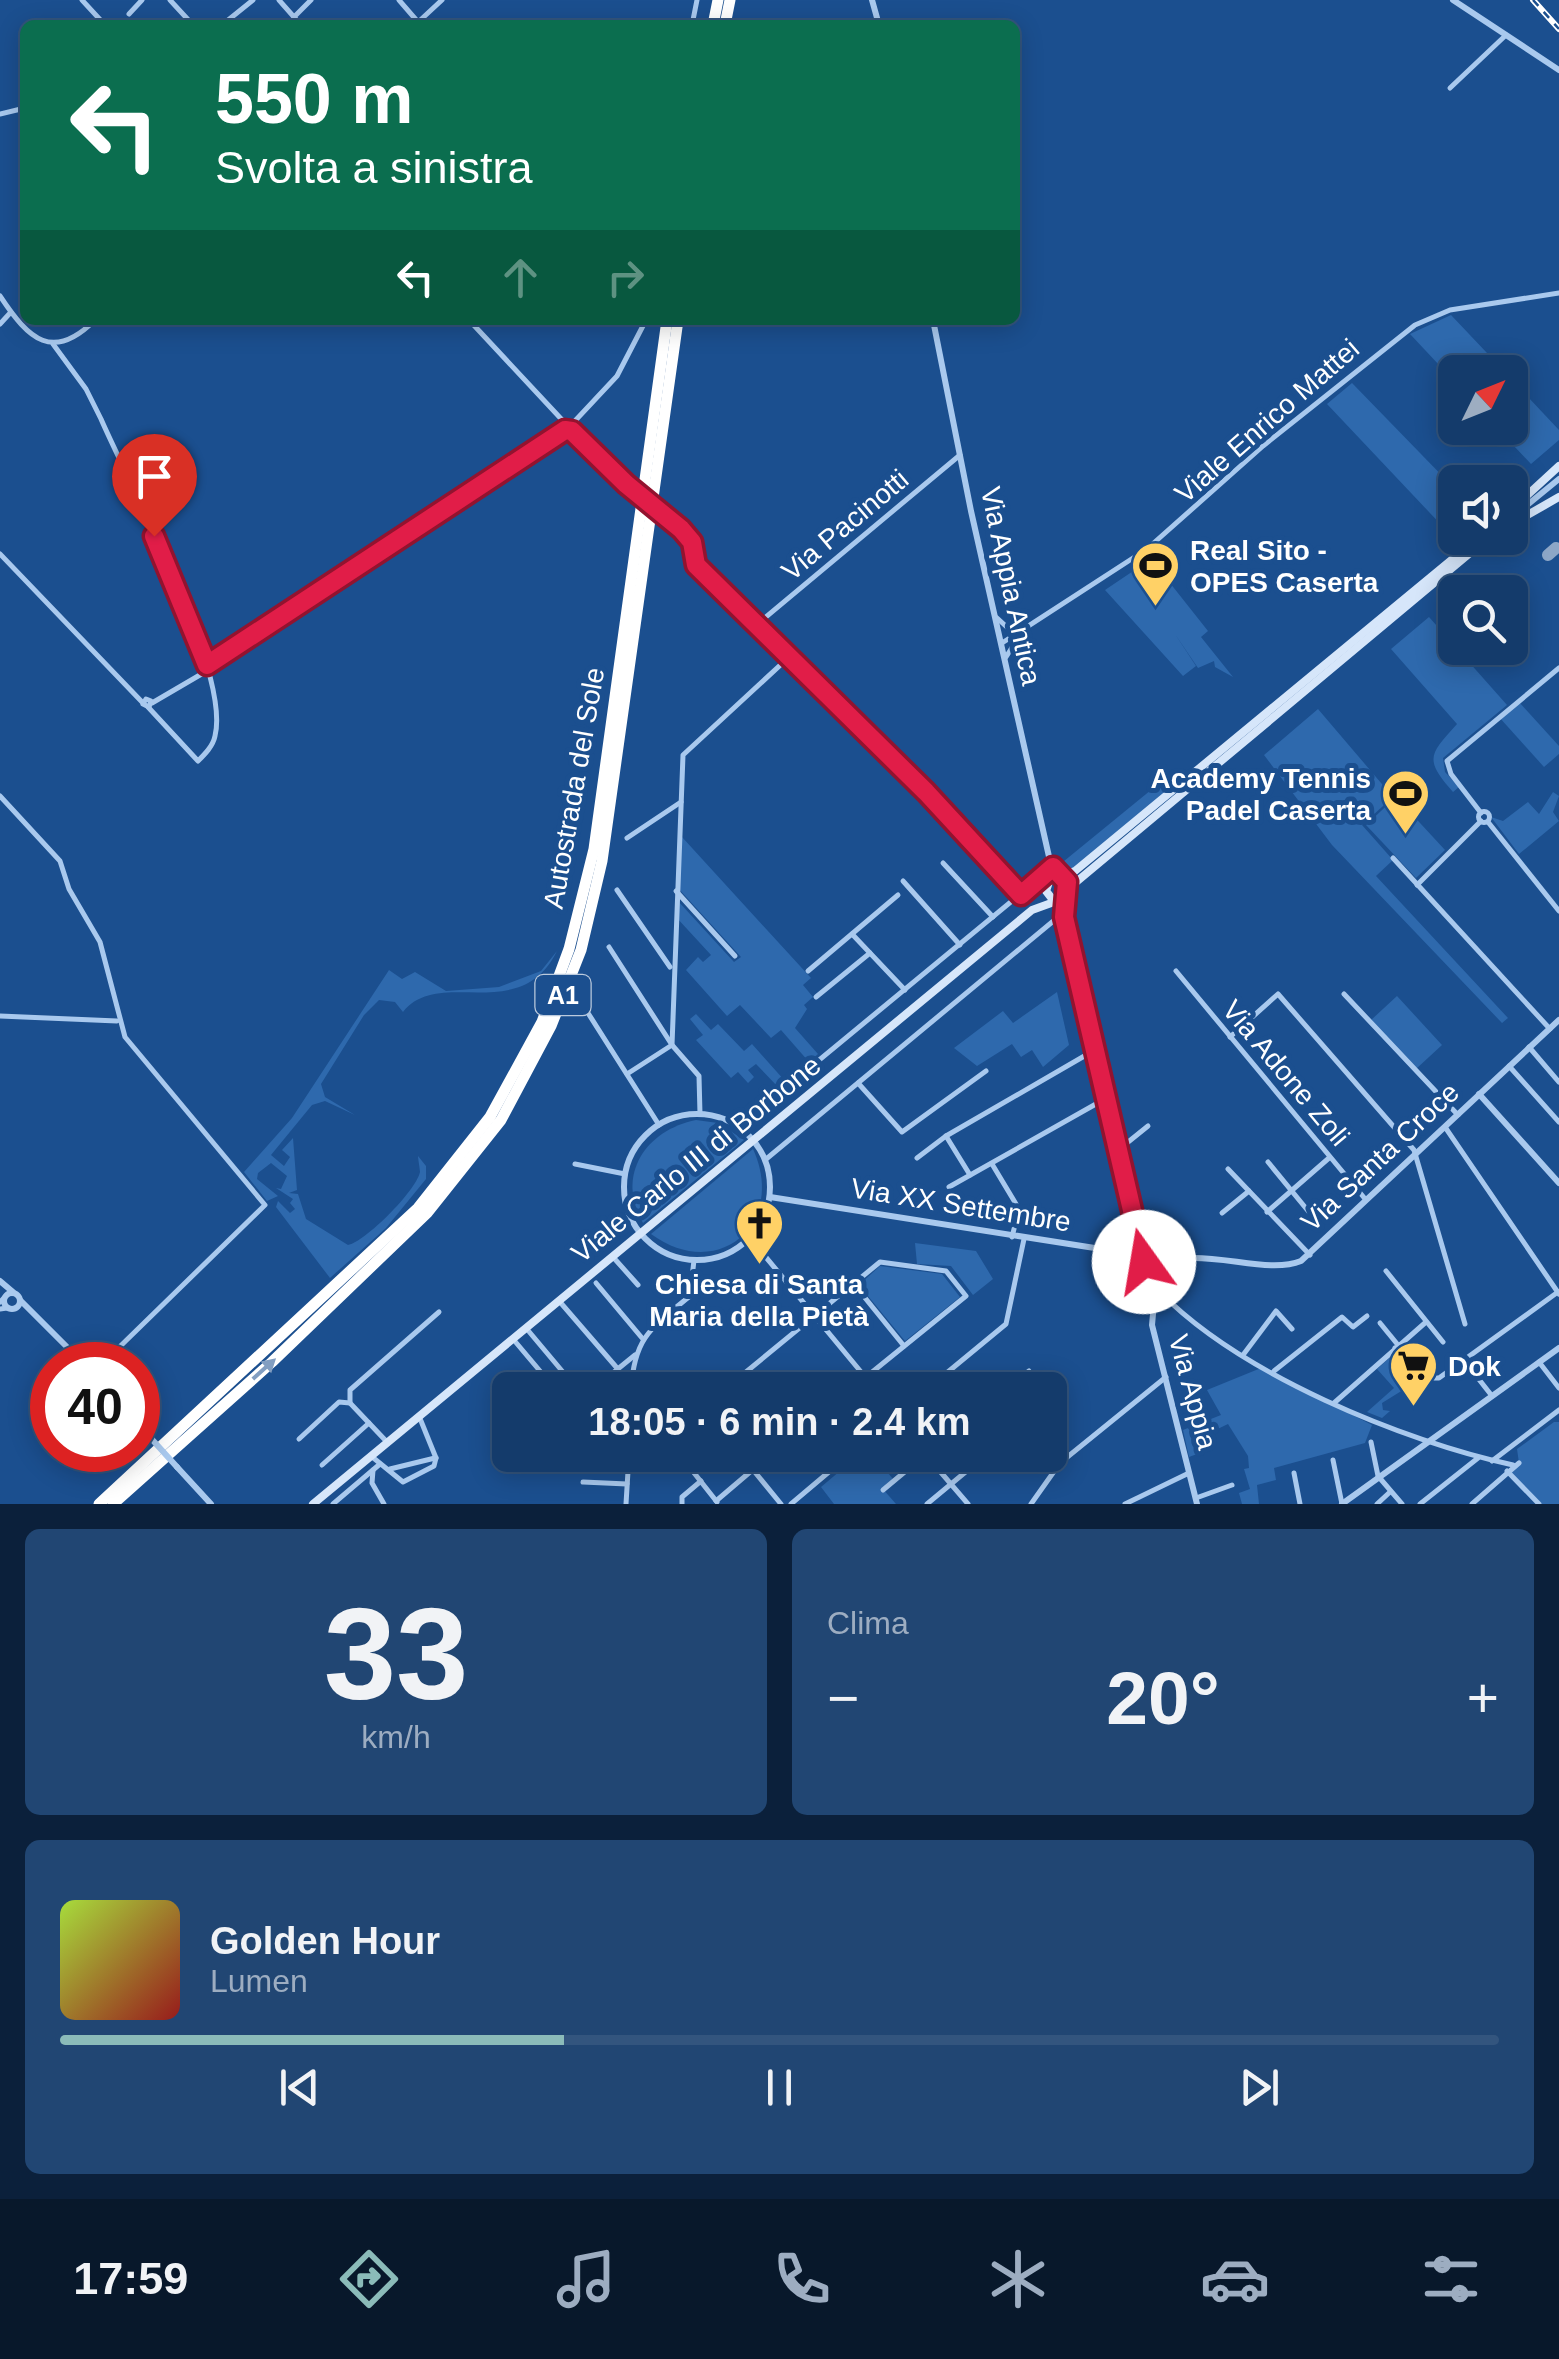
<!DOCTYPE html>
<html lang="it">
<head>
<meta charset="utf-8">
<style>
	:root { --surface:#143b6b; --page:#214673; --text:#f1f3f6; --muted:#9dadc1; --line:#33557e; --accent:#8bbbb9 }
	body { margin:0; font-family:Helvetica,sans-serif; background:var(--page); color:var(--text); height:100vh; display:flex; flex-direction:column; font-size:38px; white-space:nowrap }
	* { box-sizing:border-box; margin:0 }
	p { font-size:32px; color:var(--muted) }
	.icon { flex:none; width:55px; height:55px; fill:none; stroke:currentColor; stroke-width:2; stroke-linecap:round; stroke-linejoin:round }
	.map { position:relative; height:1504px; overflow:hidden }
	.sheet { display:flex; flex-direction:column; gap:25px; padding:25px; background:#0b203b; flex:1 }
	.sheet>* { flex:none }
	.guide { position:absolute; left:20px; top:20px; width:1000px; height:305px; border-radius:15px; box-shadow:0 5px 25px #0003,0 0 0 2px var(--line); background:#0b6e4f; color:#fff; overflow:hidden }
	.needle { width:65px; rotate:47deg }
	.controls { position:absolute; left:1438px; top:355px; display:grid; gap:20px }
	.controls a { display:grid; place-items:center; width:90px; height:90px; border-radius:15px; background:var(--surface); box-shadow:0 5px 25px #0003,0 0 0 2px var(--line); font-size:50px }
	.speed { position:absolute; left:30px; top:1342px; display:flex; gap:20px; font-size:50px; font-weight:700; text-align:center }
	.speed>* { display:grid; place-content:center; width:130px; height:130px; border-radius:50%; background:var(--surface); box-shadow:0 5px 25px #0003,0 0 0 2px var(--line); line-height:1 }
	.speed .limit { border:15px solid #d22; background:#fff; color:#111 }
	.pin { position:absolute; display:grid; place-items:center; width:85px; height:85px; color:#fff; margin:-102px -42px; border-radius:50% 50% 50% 0; rotate:-45deg; box-shadow:0 0 10px #0007 }
	.pin .icon { rotate:45deg }
	.me { position:absolute; width:110px; margin:-55px; rotate:347deg; stroke-linejoin:round; filter:drop-shadow(0 0 8px #0008) }
	.turn { display:flex; align-items:center; gap:35px; height:210px; padding:0 30px; font-size:45px }
	.turn .icon { width:130px; height:130px; stroke-width:2.5 }
	.turn b { display:block; font-size:70px; line-height:85px }
	.lanes { display:flex; align-items:center; height:95px; padding:0 30px; background:#0003; justify-content:center; gap:50px; direction:ltr }
	.lanes .off { opacity:.35 }
	.big { font-size:75px; font-weight:600; line-height:1.1 }
	.sheet .tile { flex:1; display:flex; flex-direction:column; justify-content:center; gap:15px; min-width:0; padding:0 35px; border-radius:15px; background:var(--page) }
	.sheet .dial { align-items:center; gap:0 }
	.dial b { font-size:130px; line-height:1 }
	.song { display:flex; align-items:center; gap:30px }
	.cover { width:120px; height:120px; border-radius:15px; background:linear-gradient(135deg,hsl(80 70% 55%),hsl(0 70% 35%)) }
	.played { height:10px; border-radius:5px; background:linear-gradient(90deg,var(--accent) 35%,var(--line) 35%) }
	.keys { display:flex; justify-content:space-around; direction:ltr }
	.heat { display:flex; justify-content:space-between; align-items:center; font-size:55px; direction:ltr }
	.sheet .tiles { flex:1; display:grid; gap:25px; grid-template-columns:1fr 1fr }
	.tile:last-child { grid-column:span 2 }
	.trip { position:absolute; left:492px; top:1372px; width:575px; height:100px; border-radius:15px; background:var(--surface); box-shadow:0 5px 25px #0003,0 0 0 2px var(--line); font-weight:600; line-height:100px; text-align:center }
	.tab-bar { display:flex; height:160px; justify-content:space-around; align-items:center; background:#08182b; color:var(--muted) }
	.tab-bar .icon { width:70px; height:70px }
	.tab-bar .active { color:var(--accent) }
	.tab-bar b { font-size:45px; color:var(--text) }
	.map>svg:first-child { display:block }
	.green { fill:#2e69ad }
	.lines { fill:none; stroke-linecap:round; stroke-linejoin:round }
	.taxiway { stroke:#8da7c7; stroke-width:12 }
	.minor { stroke:#a9c9ee; stroke-width:5 }
	.tertiary { stroke:#a9c9ee; stroke-width:6 }
	.secondary { stroke:#d6e6fa; stroke-width:8 }
	.motorway { stroke:#fff; stroke-width:11 }
	.rail-casing { stroke:#fff; stroke-width:6 }
	.rail { stroke:#1b4f8f; stroke-width:2.5; stroke-dasharray:8; stroke-linecap:butt }
	.minor-bridge { stroke:#a9c9ee; stroke-width:5 }
	.tertiary-bridge { stroke:#a9c9ee; stroke-width:6 }
	.oneway { fill:#829ec1 }
	.route-casing { stroke:#92132f; stroke-width:25 }
	.route { stroke:#e11d48; stroke-width:18 }
	.labels { text-anchor:middle; dominant-baseline:central; stroke-width:10; stroke-linejoin:round; paint-order:stroke }
	.shield { fill:#1b4f8f; stroke:#bbcadd; stroke-width:2.5 }
	.shield-label { font-size:25px; font-weight:bold; fill:#fff }
	.street-label { font-size:28px; fill:#fff; stroke:#1b4f8f }
	.poi-label { font-size:28px; font-weight:bold; fill:#fff; stroke:#1b4f8f; text-anchor:start }
</style>
</head>
<body>
<div class="map">
<svg width="1559" height="1504" viewBox="0 0 1559 1504">
	<rect width="100%" height="100%" fill="#1b4f8f"/>
	<g class="green">
		<path d="M1451,315l54,57h-50v10l-45,-48z"/>
		<path d="M1510,378l49,52v10l-28,24 -34,-36h13z"/>
		<path d="M1352,383l103,106v34l-9,7 -119,-126z"/>
		<path d="M1151,559l57,72 -7,6 32,40 -18,-10 -1,-6 -16,7 -23,-34 21,32 -13,10 -78,-86z"/>
		<path d="M1429,617l78,88 -64,53 2,14 14,15 -6,5c-29,-33 -24,-37 4,-68l-66,-75z"/>
		<path d="M1519,702l40,44v8l-15,13 -45,-50z"/>
		<path d="M1318,709l75,88 -31,28 31,35 -17,16 132,142 -6,5 -170,-178 -68,-90z"/>
		<path d="M1162,781l1,13 -92,76 -13,-4z"/>
		<path d="M1553,792l6,4 -6,16 6,9 -40,33 -28,-37 12,4 25,-19 11,12z"/>
		<path d="M1396,797l49,53 -29,28 -50,-53z"/>
		<path d="M682,837l129,141 -8,7 10,12 -9,8 3,4 -12,19 23,26 -9,8 -28,-32 -10,8 -31,-33 -13,11 -41,-46 12,-13 5,5 8,-7 -35,-38 2,-16 56,61 7,-5 -63,-69z"/>
		<path d="M557,951c-37,75 -118,15 -154,61l-8,-10 -16,-2 -15,15 -43,69 4,13 30,18 -30,-14 -13,4 -41,50 13,11 6,-9 -8,-7 11,-12 4,52 -8,3 9,1 8,25 42,26c17,-3 68,-54 72,-73 0,-2 -2,-14 -2,-16l8,10v13l-40,49 -56,50 -54,-71 2,-6 12,12 5,-4 -5,-6 3,-4 -17,-11 5,1 6,-13 -16,-13 -13,10 -1,6 21,17 -11,5 -23,-29 48,-54 97,-148 13,9 13,-7 31,19 53,-4 42,-16z"/>
		<path d="M1057,992l12,53 -26,22 -11,-17 -11,7 -9,-13 -35,22 -23,-18 49,-37 10,12z"/>
		<path d="M1397,996l45,49 -26,24 -46,-48z"/>
		<path d="M696,1014l15,16 7,-6 26,27 8,-7 33,37 -7,6 -22,-23 -8,6 6,7 -6,6 -10,-11 -7,6 -35,-38 7,-5 -13,-16z"/>
		<path d="M696,1120l22,3 26,17 -101,83c-28,-48 3,-93 53,-103z"/>
		<path d="M753,1149c34,75 -35,134 -102,85z"/>
		<path d="M915,1243l61,8 17,28 -20,16 -22,-29 -34,-2z"/>
		<path d="M880,1266l62,8 18,23 -55,44 -46,-56z"/>
		<path d="M1395,1353l29,24 -42,26 1,7 7,1 -8,7 -15,-6 27,-24 -17,-19z"/>
		<path d="M1261,1368l111,57 -7,18 -91,25 2,12 -19,5 2,19h-17l-3,-11 11,-4 -6,-20 5,-1 -1,-12 -20,-32 -27,13 4,14 -16,6 -6,-27 38,-15 -14,-25z"/>
		<path d="M1554,1422h5v82h-17l-32,-32 9,-9 -2,-14z"/>
		<path d="M859,1455h14l20,24 -11,9 14,16h-62l-13,-17z"/>
	</g>
	<g class="lines">
		<path class="taxiway" d="M1548,555l8,-7"/>
		<g class="minor">
			<path d="M82,0l23,25"/>
			<path d="M170,0l23,25"/>
			<path d="M279,0l22,25"/>
			<path d="M399,0l19,22"/>
			<path d="M129,14l13,-14"/>
			<path d="M294,17l17,-17"/>
			<path d="M222,25l31,-25"/>
			<path d="M415,25l27,-25"/>
			<path d="M692,25l5,-25"/>
			<path d="M1450,88l56,-53"/>
			<path d="M0,114l25,-6"/>
			<path d="M0,296c29,44 53,66 95,24"/>
			<path d="M469,320l96,103"/>
			<path d="M0,324l11,-12"/>
			<path d="M53,344l33,45 15,30c29,67 130,253 114,317 -2,10 -10,18 -17,25l-50,-54"/>
			<circle cx="569" cy="427" r="5"/>
			<path d="M573,423l44,-47 29,-56"/>
			<path d="M572,431l54,54"/>
			<path d="M668,518l25,24 4,23 229,227 95,103"/>
			<path d="M0,554l143,149"/>
			<path d="M997,618l12,11 13,3 -16,25"/>
			<path d="M755,626l205,-171"/>
			<path d="M1002,643l145,-94 116,-103 152,-121 35,-15 109,-17"/>
			<path d="M211,668l354,-238"/>
			<path d="M146,699l5,2 -2,6 -6,-3z"/>
			<path d="M152,703l53,-31"/>
			<path d="M0,796l60,65 9,28 31,53 25,95 140,168 -164,160"/>
			<circle cx="1484" cy="817" r="5.5"/>
			<path d="M1481,813l-30,-39 -4,-13 112,-93"/>
			<path d="M1488,822l71,89"/>
			<path d="M627,838l54,-36"/>
			<path d="M1393,858l157,171"/>
			<path d="M943,863l50,54"/>
			<path d="M903,881l57,64"/>
			<path d="M1417,885l64,-64"/>
			<path d="M617,890l53,77"/>
			<path d="M676,891l59,65"/>
			<path d="M852,934l53,56"/>
			<path d="M609,947l63,98 27,31 1,38"/>
			<path d="M808,971l90,-76"/>
			<path d="M1176,971l190,229"/>
			<path d="M1344,994l114,121"/>
			<path d="M816,997l54,-44"/>
			<path d="M588,1013l71,112"/>
			<path d="M0,1016l117,5"/>
			<path d="M1230,1037l48,-43 136,156 51,174"/>
			<path d="M1529,1047l30,35"/>
			<path d="M1509,1066l50,56"/>
			<path d="M627,1074l45,-29 11,-290 105,-97"/>
			<path d="M858,1083l44,49 84,-61"/>
			<path d="M738,1127l315,-260"/>
			<path d="M1445,1127l114,167"/>
			<path d="M946,1136l24,39"/>
			<path d="M1117,1151l31,-25"/>
			<path d="M917,1158l29,-22 147,-85"/>
			<path d="M765,1160l298,-247"/>
			<path d="M1268,1162l41,50"/>
			<path d="M575,1164l50,10"/>
			<path d="M992,1164l27,45 -7,28"/>
			<path d="M1228,1169l82,86"/>
			<path d="M949,1187l154,-87"/>
			<path d="M1267,1212l62,-54"/>
			<path d="M1222,1213l27,-22"/>
			<path d="M750,1238l126,152"/>
			<path d="M613,1257l25,28"/>
			<path d="M1386,1271l57,71"/>
			<path d="M596,1283l46,55"/>
			<path d="M853,1283l51,63"/>
			<path d="M1155,1292h5c80,82 242,149 353,173"/>
			<path d="M0,1302l4,-4"/>
			<path d="M560,1302l57,66"/>
			<path d="M0,1309l7,-1"/>
			<path d="M1380,1323l18,22"/>
			<path d="M526,1328l52,62"/>
			<path d="M513,1339l43,51"/>
			<path d="M1395,1348l35,30h9l119,-86"/>
			<path d="M1243,1355l33,-44 16,18"/>
			<path d="M1463,1359l29,37"/>
			<path d="M1539,1362l20,26"/>
			<path d="M1274,1371l68,-54 11,10 14,-11"/>
			<path d="M592,1390l43,-35"/>
			<path d="M631,1390c3,-53 21,-63 59,-94l4,-36"/>
			<path d="M724,1390l156,-128 66,9 20,25 -116,94"/>
			<path d="M926,1390l80,-66 18,-85"/>
			<path d="M1006,1390l23,-19"/>
			<path d="M1334,1403l92,-81"/>
			<path d="M419,1416l17,42"/>
			<path d="M299,1439l40,-37 11,1"/>
			<path d="M387,1442l-37,-39v-13l89,-78"/>
			<path d="M1371,1442l7,34 24,28"/>
			<path d="M741,1455l40,49"/>
			<path d="M926,1455l42,49"/>
			<path d="M371,1456l32,26 31,-16 2,-8"/>
			<path d="M1333,1460l9,44"/>
			<path d="M1492,1461l67,-51"/>
			<path d="M322,1465l47,-42"/>
			<path d="M390,1469l45,-11"/>
			<path d="M691,1469l26,33"/>
			<path d="M373,1470l-1,13 12,21"/>
			<path d="M1507,1471l32,33"/>
			<path d="M1294,1473l6,31"/>
			<path d="M583,1482l44,2"/>
			<path d="M883,1490l42,-35"/>
			<path d="M1196,1498l36,-13"/>
			<path d="M716,1501l54,-46"/>
			<path d="M333,1504l47,-40"/>
			<path d="M626,1504l3,-49"/>
			<path d="M682,1504v-7l19,-16"/>
			<path d="M791,1504l58,-49"/>
			<path d="M927,1504l59,-49"/>
			<path d="M1031,1504l29,-41 106,-86"/>
			<path d="M1125,1504l64,-31"/>
			<path d="M1377,1504l13,-12"/>
			<path d="M1420,1504l58,-46"/>
			<path d="M1472,1504l47,-41"/>
		</g>
		<g class="tertiary">
			<path d="M872,0l7,25"/>
			<path d="M1453,0l106,70"/>
			<path d="M933,320l38,191 79,350 11,16"/>
			<path d="M1510,519l49,-40"/>
			<path d="M1065,898l-1,19 40,182 45,170"/>
			<path d="M1479,1094l80,89"/>
			<circle cx="697" cy="1187" r="73"/>
			<path d="M770,1197l331,52 42,13"/>
			<path d="M1149,1269c46,-28 112,8 152,-8l258,-241"/>
			<path d="M1149,1269l6,23 -3,33 45,179"/>
			<path d="M0,1281l13,11"/>
			<circle cx="12" cy="1301" r="8"/>
			<path d="M21,1301l64,64"/>
			<path d="M138,1424l10,11"/>
			<path d="M177,1467l34,37"/>
			<path d="M1342,1504l217,-156"/>
		</g>
		<g class="secondary">
			<path d="M1510,511l49,-45"/>
			<path d="M1510,525l49,-28"/>
			<path d="M1069,888l419,-350"/>
			<path d="M1053,900l-7,-9 4,-12 25,-8 403,-333"/>
			<path d="M313,1504l719,-594 33,-12 4,-10 -8,-11"/>
		</g>
		<g class="motorway">
			<path d="M713,25l5,-25"/>
			<path d="M725,25l5,-25"/>
			<path d="M99,1504l319,-296 72,-91 52,-95 27,-73 25,-100 73,-529"/>
			<path d="M113,1504l159,-142 155,-149 74,-93 50,-94 30,-76 21,-89 76,-541"/>
		</g>
		<defs>
			<path id="rail" d="M1533,0l26,29"/>
		</defs>
		<use href="#rail" class="rail-casing"/>
		<use href="#rail" class="rail"/>
		<path class="minor-bridge" d="M626,485l42,33"/>
		<path class="tertiary-bridge" d="M148,1435l29,32"/>
	</g>
	<defs><path id="oneway-solid" d="M-6-.8H1V-3.2L6.5 0L1 3.2V.8H-6Z" transform="scale(2.5)"/></defs>
	<use class="oneway" href="#oneway-solid" transform="translate(264 1369) rotate(-42)"/>
	<g class="lines">
		<defs>
			<path id="route" d="M154,536l53,129 358,-235 7,1 54,53 55,45 11,13 4,23 230,227 95,103 32,-28 14,15 -3,35 80,345"/>
		</defs>
		<use href="#route" class="route-casing"/>
		<use href="#route" class="route"/>
	</g>
	<defs>
		<symbol id="stadium-pin" viewBox="-11 -11 22 30"><path d="M0 17L-7.5 6A9.5 9.5 0 1 1 7.5 6Z" fill="#ffd166" stroke="#1b4f8f"/><path d="M0-5a6.5 5 0 1 0 0 10a6.5 5 0 1 0 0-10ZM-3.5-1.8h7v3.6h-7Z" fill="#111"/></symbol>
		<symbol id="church-pin" viewBox="-11 -11 22 30"><path d="M0 17L-7.5 6A9.5 9.5 0 1 1 7.5 6Z" fill="#ffd166" stroke="#1b4f8f"/><path d="M-1.2-6h2.4v3.5h3.3v2.4h-3.3V6h-2.4V-.1h-3.3v-2.4h3.3Z" fill="#111"/></symbol>
		<symbol id="supermarket-pin" viewBox="-11 -11 22 30"><path d="M0 17L-7.5 6A9.5 9.5 0 1 1 7.5 6Z" fill="#ffd166" stroke="#1b4f8f"/><path d="M-6-5.5h2.5l.6 2H6L4.5 2H-2.5L-4.4-4H-6ZM-1.5 3.2a1.3 1.3 0 1 0 .1 0ZM3 3.2a1.3 1.3 0 1 0 .1 0Z" fill="#111"/></symbol>
	</defs>
	<g fill-rule="evenodd">
		<use href="#stadium-pin" x="1128" y="538" width="55" height="75"/>
		<use href="#stadium-pin" x="1378" y="766" width="55" height="75"/>
		<use href="#church-pin" x="732" y="1196" width="55" height="75"/>
		<use href="#supermarket-pin" x="1386" y="1338" width="55" height="75"/>
	</g>
	<g class="labels">
		<rect class="shield" x="535.5" y="975" width="55" height="40" rx="8"/>
		<g class="shield-label">
			<text x="563" y="995">A1</text>
		</g>
		<g class="street-label">
			<text transform="translate(1267 421) rotate(-41)">Viale Enrico Mattei</text>
			<text transform="translate(845 525) rotate(-40)">Via Pacinotti</text>
			<text transform="translate(1011 586) rotate(78)">Via Appia Antica</text>
			<text transform="translate(574 788) rotate(-80)">Autostrada del Sole</text>
			<text transform="translate(1286 1073) rotate(50)">Via Adone Zoli</text>
			<text transform="translate(1380 1157) rotate(-43)">Via Santa Croce</text>
			<text transform="translate(696 1159) rotate(-39)">Viale Carlo III di Borbone</text>
			<text transform="translate(961 1205) rotate(9)">Via XX Settembre</text>
			<text transform="translate(1193 1392) rotate(75)">Via Appia</text>
		</g>
		<g class="poi-label">
			<text x="1190" y="550">Real Sito -<tspan x="1190" dy="32">OPES Caserta</tspan></text>
			<text x="1371" y="778" text-anchor="end">Academy Tennis<tspan x="1371" dy="32">Padel Caserta</tspan></text>
			<text x="759" y="1284" text-anchor="middle">Chiesa di Santa<tspan x="759" dy="32">Maria della Pietà</tspan></text>
			<text x="1448" y="1366">Dok</text>
		</g>
	</g>
</svg>
<div class="controls">
<a><svg class="needle" viewBox="-14 -14 28 28"><path d="M0-13l5 13h-10z" fill="#e53935"/><path d="M0 13l5-13h-10z" fill="#9dadc1"/></svg></a>
<a><svg class="icon" aria-label="sound" viewBox="0 0 24 24"><path d="M4 9h4l5-4v14l-5-4H4zM17 9q2 3 0 6"/></svg></a>
<a><svg class="icon" aria-label="search" viewBox="0 0 24 24"><circle cx="10" cy="10" r="6"/><path d="M15 15l6 6"/></svg></a>
</div>
<div class="speed"><div class="limit">40</div></div>
<div class="pin" style="left:154px;top:536px;background:#d93025"><svg class="icon" aria-label="arrive" viewBox="0 0 24 24"><path d="M6 21V4h12l-3 4 3 4H6"/></svg></div>
<svg class="me" style="left:1144px;top:1262px" viewBox="-20 -20 40 40"><circle r="19" fill="#fff"/><path d="M0-13L10 11 0 6-10 11z" fill="#e11d48"/></svg>
<div class="trip">18:05 · 6 min · 2.4 km</div>
<div class="guide">
<div class="turn"><svg class="icon" aria-label="left" viewBox="0 0 24 24"><path d="M17 20v-9H6M10 6l-5 5 5 5"/></svg><div><b>550 m</b>Svolta a sinistra</div></div>
<div class="lanes"><svg class="icon" aria-label="left" viewBox="0 0 24 24"><path d="M17 20v-9H6M10 6l-5 5 5 5"/></svg><svg class="icon off" aria-label="ahead" viewBox="0 0 24 24"><path d="M12 20V5M6 11l6-6 6 6"/></svg><svg class="icon off" aria-label="right" viewBox="0 0 24 24"><path d="M7 20v-9h11M14 6l5 5-5 5"/></svg></div>
</div>
</div>
<section class="sheet">
<div class="tiles">
<div class="tile dial"><b>33</b><p>km/h</p></div>
<div class="tile"><p>Clima</p>
<div class="heat"><a>−</a><b class="big">20°</b><a>+</a></div>
</div>
<div class="tile">
<div class="song"><i class="cover"></i><div><b>Golden Hour</b><p>Lumen</p></div></div>
<div class="played"></div>
<div class="keys"><svg class="icon" aria-label="previous" viewBox="0 0 24 24"><path d="M18 5L8 12l10 7zM5 5v14"/></svg><svg class="icon" aria-label="pause" viewBox="0 0 24 24"><path d="M8 5v14M16 5v14"/></svg><svg class="icon" aria-label="next" viewBox="0 0 24 24"><path d="M6 5l10 7-10 7zM19 5v14"/></svg></div>
</div>
</div>
</section>
<nav class="tab-bar">
<b>17:59</b>
<svg class="icon active" aria-label="directions" viewBox="0 0 24 24"><path d="M12 3l9 9-9 9-9-9zM9 14v-3h6M13 9l2 2-2 2"/></svg>
<svg class="icon" aria-label="music" viewBox="0 0 24 24"><path d="M9 18V5l10-2v13"/><circle cx="6" cy="18" r="3"/><circle cx="16" cy="16" r="3"/></svg>
<svg class="icon" aria-label="phone" viewBox="0 0 24 24"><path d="M5 4h4l2 5-3 2q2 4 5 5l2-3 5 2v4C11 20 4 13 5 4z"/></svg>
<svg class="icon" aria-label="climate" viewBox="0 0 24 24"><path d="M12 3v18M4 7l16 10M4 17L20 7"/></svg>
<svg class="icon" aria-label="car" viewBox="0 0 24 24"><path d="M5 17H2v-5l4-1 3-4h7l3 4 3 1v5h-3M9 17h6M6 11h13"/><circle cx="7" cy="17" r="2"/><circle cx="17" cy="17" r="2"/></svg>
<svg class="icon" aria-label="filters" viewBox="0 0 24 24"><path d="M4 7h16M4 17h16"/><circle cx="9" cy="7" r="2"/><circle cx="15" cy="17" r="2"/></svg>
</nav>
</body>
</html>
